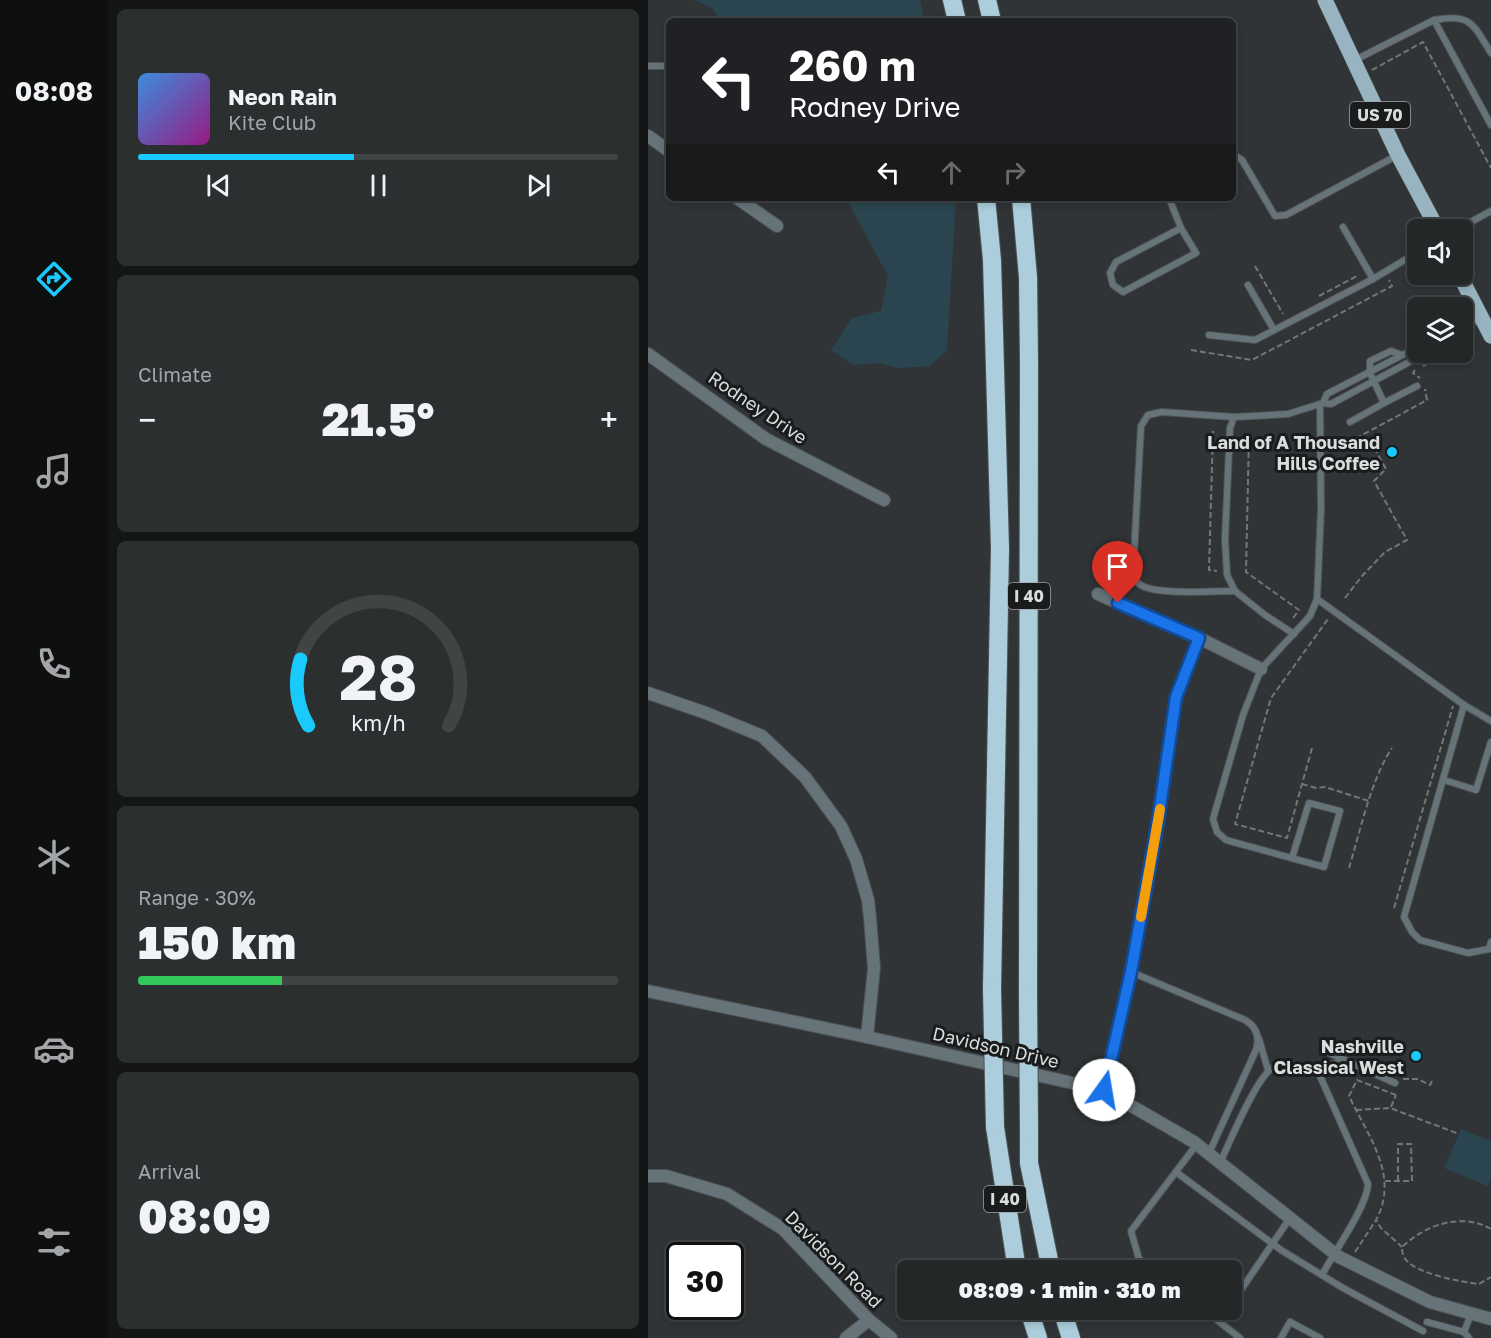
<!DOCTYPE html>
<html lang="en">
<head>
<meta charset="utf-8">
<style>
	:root { --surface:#242728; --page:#2c2f30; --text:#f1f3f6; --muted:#a3a5a8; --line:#414445; --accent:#1bcafc }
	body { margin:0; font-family:"Golos Text",sans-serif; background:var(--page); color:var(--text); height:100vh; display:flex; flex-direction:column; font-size:22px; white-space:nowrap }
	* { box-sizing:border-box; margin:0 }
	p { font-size:20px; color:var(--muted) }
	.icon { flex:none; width:33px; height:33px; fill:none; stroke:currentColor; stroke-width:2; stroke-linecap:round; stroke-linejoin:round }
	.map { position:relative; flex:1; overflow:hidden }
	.sheet { display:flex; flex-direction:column; gap:9px; padding:9px; background:#141516; width:540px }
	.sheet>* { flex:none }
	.top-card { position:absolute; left:18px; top:18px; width:570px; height:183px; border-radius:9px; box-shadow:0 3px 9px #0003,0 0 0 2px var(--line); background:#202124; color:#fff; overflow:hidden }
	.controls { position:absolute; left:759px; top:219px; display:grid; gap:12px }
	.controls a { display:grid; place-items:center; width:66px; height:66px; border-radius:9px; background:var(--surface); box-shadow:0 3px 9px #0003,0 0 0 2px var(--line); font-size:30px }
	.speed { position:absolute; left:18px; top:1242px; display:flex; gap:12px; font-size:30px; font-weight:700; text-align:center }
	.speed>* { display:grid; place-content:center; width:78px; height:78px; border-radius:50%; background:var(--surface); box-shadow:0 3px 9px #0003,0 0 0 2px var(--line); line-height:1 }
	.speed .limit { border:3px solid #111; border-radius:9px; background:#fff; color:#111 }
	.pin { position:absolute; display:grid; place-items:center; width:51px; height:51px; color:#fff; margin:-62px -26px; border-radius:50% 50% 50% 0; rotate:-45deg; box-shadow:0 0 6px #0007 }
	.pin .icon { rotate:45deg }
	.me { position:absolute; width:66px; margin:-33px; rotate:13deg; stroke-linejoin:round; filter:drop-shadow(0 0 4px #0008) }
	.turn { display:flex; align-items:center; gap:21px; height:126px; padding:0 24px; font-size:27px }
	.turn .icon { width:78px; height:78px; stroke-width:2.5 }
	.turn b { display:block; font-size:42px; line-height:51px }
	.lanes { display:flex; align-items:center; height:57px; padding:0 24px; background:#0003; justify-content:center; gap:30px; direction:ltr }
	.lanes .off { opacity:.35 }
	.big { font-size:45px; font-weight:800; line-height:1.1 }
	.sheet .card { flex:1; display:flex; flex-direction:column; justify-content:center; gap:9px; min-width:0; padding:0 21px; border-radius:9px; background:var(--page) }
	.sheet .dial { align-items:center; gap:0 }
	.dial svg { height:156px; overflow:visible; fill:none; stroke:var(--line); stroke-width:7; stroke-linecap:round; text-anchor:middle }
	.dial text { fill:var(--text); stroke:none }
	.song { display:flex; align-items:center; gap:18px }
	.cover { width:72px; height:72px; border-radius:9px; background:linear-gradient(135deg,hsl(210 70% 55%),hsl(310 70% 35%)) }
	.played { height:6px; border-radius:3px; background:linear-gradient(90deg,var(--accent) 45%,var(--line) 45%) }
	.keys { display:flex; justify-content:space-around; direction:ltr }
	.heat { display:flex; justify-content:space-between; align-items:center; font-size:33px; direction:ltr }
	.charge { height:9px; border-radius:4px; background:linear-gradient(90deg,#34c759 30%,var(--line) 0) }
	.trip { position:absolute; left:249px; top:1260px; width:345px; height:60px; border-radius:9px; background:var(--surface); box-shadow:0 3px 9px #0003,0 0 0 2px var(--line); font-weight:800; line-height:60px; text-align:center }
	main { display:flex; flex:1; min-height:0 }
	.menu { display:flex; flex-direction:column; width:108px; justify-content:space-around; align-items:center; background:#0e1010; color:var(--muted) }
	.menu .icon { width:42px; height:42px }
	.menu .on { color:var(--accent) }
	.menu b { font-size:27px; color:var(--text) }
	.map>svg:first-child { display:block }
	.green { fill:#2a4550 }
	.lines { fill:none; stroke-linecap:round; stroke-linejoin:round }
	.service-casing { stroke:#4f5254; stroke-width:8 }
	.minor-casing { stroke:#4f5254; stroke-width:14 }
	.tertiary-casing { stroke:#4f5254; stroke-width:14 }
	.primary-casing { stroke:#4f5254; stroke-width:16 }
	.motorway-casing { stroke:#4f5254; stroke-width:20 }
	.path { stroke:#727677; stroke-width:2; stroke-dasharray:6 3; stroke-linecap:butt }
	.service { stroke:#66747a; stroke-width:6 }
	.minor { stroke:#66747a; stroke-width:12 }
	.tertiary { stroke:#66747a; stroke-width:12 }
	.primary { stroke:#97b4c0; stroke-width:15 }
	.motorway { stroke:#abcddc; stroke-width:18 }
	.motorway-bridge-casing { stroke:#4f5254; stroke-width:20; stroke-linecap:butt }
	.motorway-bridge { stroke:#abcddc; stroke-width:18 }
	.route-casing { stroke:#114b97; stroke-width:15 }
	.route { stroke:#1a73e8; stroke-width:10 }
	.slow { stroke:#f59e0b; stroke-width:10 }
	.poi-dot { fill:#1bcafc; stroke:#191b1c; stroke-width:2 }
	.labels { text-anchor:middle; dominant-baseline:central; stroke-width:6; stroke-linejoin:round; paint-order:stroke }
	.shield { fill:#191b1c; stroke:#a0a3a4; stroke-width:1.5 }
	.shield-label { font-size:16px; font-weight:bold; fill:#daddde }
	.street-label { font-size:18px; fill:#daddde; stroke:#191b1c }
	.poi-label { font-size:18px; font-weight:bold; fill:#daddde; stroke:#191b1c; text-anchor:end }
</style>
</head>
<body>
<main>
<nav class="menu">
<b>08:08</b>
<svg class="icon on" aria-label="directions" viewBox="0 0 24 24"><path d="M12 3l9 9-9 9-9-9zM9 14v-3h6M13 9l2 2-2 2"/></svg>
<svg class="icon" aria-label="music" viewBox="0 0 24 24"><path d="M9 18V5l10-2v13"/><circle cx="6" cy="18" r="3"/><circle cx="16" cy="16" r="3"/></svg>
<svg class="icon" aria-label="phone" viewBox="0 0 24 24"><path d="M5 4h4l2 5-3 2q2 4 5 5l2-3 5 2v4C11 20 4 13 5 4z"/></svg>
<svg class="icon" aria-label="climate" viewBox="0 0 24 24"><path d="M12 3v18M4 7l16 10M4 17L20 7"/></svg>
<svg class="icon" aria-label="car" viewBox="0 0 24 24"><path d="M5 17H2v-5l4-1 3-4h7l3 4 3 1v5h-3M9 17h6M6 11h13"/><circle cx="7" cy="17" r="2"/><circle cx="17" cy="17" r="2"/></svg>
<svg class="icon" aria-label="filters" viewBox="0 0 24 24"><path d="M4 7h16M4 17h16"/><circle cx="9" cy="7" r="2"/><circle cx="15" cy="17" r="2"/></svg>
</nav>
<section class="sheet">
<div class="card">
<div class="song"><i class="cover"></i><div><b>Neon Rain</b><p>Kite Club</p></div></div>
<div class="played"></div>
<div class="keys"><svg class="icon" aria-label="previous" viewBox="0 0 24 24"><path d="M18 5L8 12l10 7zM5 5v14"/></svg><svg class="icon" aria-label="pause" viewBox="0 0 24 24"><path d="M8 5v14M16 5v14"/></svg><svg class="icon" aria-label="next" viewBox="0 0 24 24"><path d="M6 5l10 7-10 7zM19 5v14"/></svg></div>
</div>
<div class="card"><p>Climate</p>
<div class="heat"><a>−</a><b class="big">21.5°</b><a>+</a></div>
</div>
<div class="card dial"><svg viewBox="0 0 100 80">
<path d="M14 69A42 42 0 1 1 86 69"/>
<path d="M14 69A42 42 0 0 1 10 35" stroke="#1bcafc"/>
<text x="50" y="56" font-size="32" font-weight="700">28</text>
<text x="50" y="72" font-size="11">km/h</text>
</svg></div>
<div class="card"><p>Range · 30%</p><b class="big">150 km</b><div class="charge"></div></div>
<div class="card"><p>Arrival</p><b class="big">08:09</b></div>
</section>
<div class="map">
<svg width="843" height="1338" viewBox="0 0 843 1338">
	<rect width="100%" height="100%" fill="#303436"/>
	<g class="green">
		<path d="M47,0h225l4,21h-204l-7,-12z"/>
		<path d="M198,198h110l-9,152 -17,16 -32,2 -20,-5 -24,2 -23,-15 21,-32 29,-7 7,-35z"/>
		<path d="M813,1129l30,12v38l-3,7 -44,-18z"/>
	</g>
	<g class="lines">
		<defs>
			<g id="service">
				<path d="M786,20l57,105"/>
				<path d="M707,60l79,-40c37,-7 39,4 57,33"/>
				<path d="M0,66h21"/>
				<path d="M585,157l3,-1 6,4 33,56 11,-1 112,-60"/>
				<path d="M521,198l12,30 15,25 -73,39 -10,-7 -3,-12 6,-11 65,-34"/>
				<path d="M695,227l30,52"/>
				<path d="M808,230l35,-19"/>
				<path d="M600,285l26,45"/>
				<path d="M814,328l19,-10"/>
				<path d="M561,335l46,5 118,-61 45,-27"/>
				<path d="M675,403l4,-9 91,-47"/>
				<path d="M736,403l33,-17"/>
				<path d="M586,417l-72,-5 -14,3 -7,11 -7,129c0,9 -2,21 4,28 12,13 78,8 97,8"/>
				<path d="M702,422l34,-19 -14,-30v-12l21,-10 11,4"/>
				<path d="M669,599l147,106 27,16"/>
				<path d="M646,634l-29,-19 -30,-24 -8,-16 -2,-36 5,-111 4,-11 54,-3 35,-11 8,1 97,-52"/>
				<path d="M816,705l-60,212 8,15 8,8 48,13 21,-4 2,-7"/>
				<path d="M796,780l32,10 15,-48"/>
				<path d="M644,858l17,-55 31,8 -16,56 -98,-27 -9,-8 -4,-13 30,-104 18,-46 49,-53 7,-17 4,-90 -1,-105"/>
				<path d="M483,972l114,48c12,7 15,17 11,30l-47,103"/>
				<path d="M611,1039l9,31"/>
				<path d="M677,1051l70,32"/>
				<path d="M668,1067l52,117c-1,23 -34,68 -46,91"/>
				<path d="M572,1163c8,-17 39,-93 55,-96 24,-5 44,5 68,-7"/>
				<path d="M528,1172l105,78 62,38 80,43"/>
				<path d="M506,1270l-15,-11 -8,-28 66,-87"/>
				<path d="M584,1303l58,-85"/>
				<path d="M556,1310l36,28"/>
				<path d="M571,1321l8,-11"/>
				<path d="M779,1322l37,10"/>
				<path d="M633,1338l9,-16 30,16"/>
				<path d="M821,1338l-5,-6 7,-18"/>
			</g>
			<g id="minor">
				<path d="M0,136l21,15"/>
				<path d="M89,198l40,28"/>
				<path d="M0,354l118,85 118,61"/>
				<path d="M450,594l101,44 62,31"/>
				<path d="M0,693l58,20 56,23 43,41 36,49 15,33 12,41 2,18 4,50 -7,69"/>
				<path d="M456,1090l27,-118 27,-151 18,-124 23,-59"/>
				<path d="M198,1338l23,-18"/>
			</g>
			<g id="tertiary">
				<path d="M0,991l219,46 237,53 90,52 145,115 91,45 61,17"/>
				<path d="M0,1176h18l61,18 56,35 86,91 22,18"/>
			</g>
			<g id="primary">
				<path d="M677,0l73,155 40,75"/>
				<path d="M811,274l32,62"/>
			</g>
			<g id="motorway">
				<path d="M304,0l5,21"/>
				<path d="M339,0l5,21"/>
				<path d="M338,198l6,62 8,289 -8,440"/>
				<path d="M373,198l7,79 1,86 -1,632"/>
				<path d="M347,1127l22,143"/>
				<path d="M381,1130v33l22,107"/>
				<path d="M381,1310l9,28"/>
				<path d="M414,1310l9,28"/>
			</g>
		</defs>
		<use href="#service" class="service-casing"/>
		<use href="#minor" class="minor-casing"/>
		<use href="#tertiary" class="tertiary-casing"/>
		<use href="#primary" class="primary-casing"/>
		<use href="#motorway" class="motorway-casing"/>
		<g class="path">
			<path d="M724,70l51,-28 68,126"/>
			<path d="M607,266l28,48"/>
			<path d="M671,296l40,-21"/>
			<path d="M814,346l8,-4"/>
			<path d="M543,350l61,10 140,-74 -3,-6"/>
			<path d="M775,366l26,-14"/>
			<path d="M767,370l-2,3 7,5"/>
			<path d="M565,431l-4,139 8,1"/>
			<path d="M601,434l-3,138 53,38 -6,8"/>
			<path d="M697,598l17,-22 23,-24 22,-12 -33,-59 12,-12 -14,-25 -13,3 -6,-7 74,-40 -2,-11"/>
			<path d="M664,748l-25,90 -52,-14 36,-126 57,-79"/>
			<path d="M654,784l14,4 9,-1 44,14"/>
			<path d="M701,868c11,-36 22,-89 43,-120"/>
			<path d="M746,908l59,-202"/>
			<path d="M755,1079h15l12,6 2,-4"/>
			<path d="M748,1095l-39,-15 -8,16c19,40 51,80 27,124l5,8 21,19"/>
			<path d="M743,1107l5,-12"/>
			<path d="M708,1110l34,-2 69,26"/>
			<path d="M737,1181h27l-1,-37h-13v37"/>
			<path d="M843,1229c-30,-17 -66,-4 -89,18 0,5 1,9 4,13 12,14 55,22 73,24l12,-7"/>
			<path d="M707,1252l21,-32"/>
		</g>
		<use href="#service" class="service"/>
		<use href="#minor" class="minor"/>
		<use href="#tertiary" class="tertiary"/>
		<use href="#primary" class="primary"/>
		<use href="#motorway" class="motorway"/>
		<defs>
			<g id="motorway-bridge">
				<path d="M344,989l3,138"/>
				<path d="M380,995l1,135"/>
			</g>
		</defs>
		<use href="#motorway-bridge" class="motorway-bridge-casing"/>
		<use href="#motorway-bridge" class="motorway-bridge"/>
	</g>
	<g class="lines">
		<defs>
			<path id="route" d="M456,1090l27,-118 27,-151 18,-124 23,-59 -81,-35"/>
		</defs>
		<use href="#route" class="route-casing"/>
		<use href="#route" class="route"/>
		<path class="slow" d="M493,917l19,-108"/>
	</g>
	<g class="poi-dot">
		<circle cx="744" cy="452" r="6"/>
		<circle cx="768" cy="1056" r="6"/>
	</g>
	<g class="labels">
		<g class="shield">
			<rect x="702" y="102" width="60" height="26" rx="4.5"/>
			<rect x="360" y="583" width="42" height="26" rx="4.5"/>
			<rect x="336" y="1186" width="42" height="26" rx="4.5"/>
		</g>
		<g class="shield-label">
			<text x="732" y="115">US 70</text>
			<text x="381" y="596">I 40</text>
			<text x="357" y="1199">I 40</text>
		</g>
		<g class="street-label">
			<text transform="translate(110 407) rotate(34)">Rodney Drive</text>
			<text transform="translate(348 1047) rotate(13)">Davidson Drive</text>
			<text transform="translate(186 1259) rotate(45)">Davidson Road</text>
		</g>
		<g class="poi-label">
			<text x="732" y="442">Land of A Thousand<tspan x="732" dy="21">Hills Coffee</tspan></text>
			<text x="756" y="1046">Nashville<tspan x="756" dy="21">Classical West</tspan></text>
		</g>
	</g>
</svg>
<div class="controls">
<a><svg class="icon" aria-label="sound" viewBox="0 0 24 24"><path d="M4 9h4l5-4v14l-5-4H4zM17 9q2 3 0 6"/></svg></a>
<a><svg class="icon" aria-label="layers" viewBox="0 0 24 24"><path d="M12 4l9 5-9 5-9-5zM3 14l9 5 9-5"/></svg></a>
</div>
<div class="speed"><div class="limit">30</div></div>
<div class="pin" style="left:470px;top:603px;background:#d93025"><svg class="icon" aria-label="arrive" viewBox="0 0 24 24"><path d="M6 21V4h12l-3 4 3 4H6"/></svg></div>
<svg class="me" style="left:456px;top:1090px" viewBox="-20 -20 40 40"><circle r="19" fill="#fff"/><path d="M0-13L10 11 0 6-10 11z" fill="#1a73e8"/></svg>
<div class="trip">08:09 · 1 min · 310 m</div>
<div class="top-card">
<div class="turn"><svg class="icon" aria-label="left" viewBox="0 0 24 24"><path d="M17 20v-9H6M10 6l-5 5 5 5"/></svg><div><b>260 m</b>Rodney Drive</div></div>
<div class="lanes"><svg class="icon" aria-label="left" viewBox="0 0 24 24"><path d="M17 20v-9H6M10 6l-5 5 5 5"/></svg><svg class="icon off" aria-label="ahead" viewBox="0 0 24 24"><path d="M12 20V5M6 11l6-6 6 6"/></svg><svg class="icon off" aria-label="right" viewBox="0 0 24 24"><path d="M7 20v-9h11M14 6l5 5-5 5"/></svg></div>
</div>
</div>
</main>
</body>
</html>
